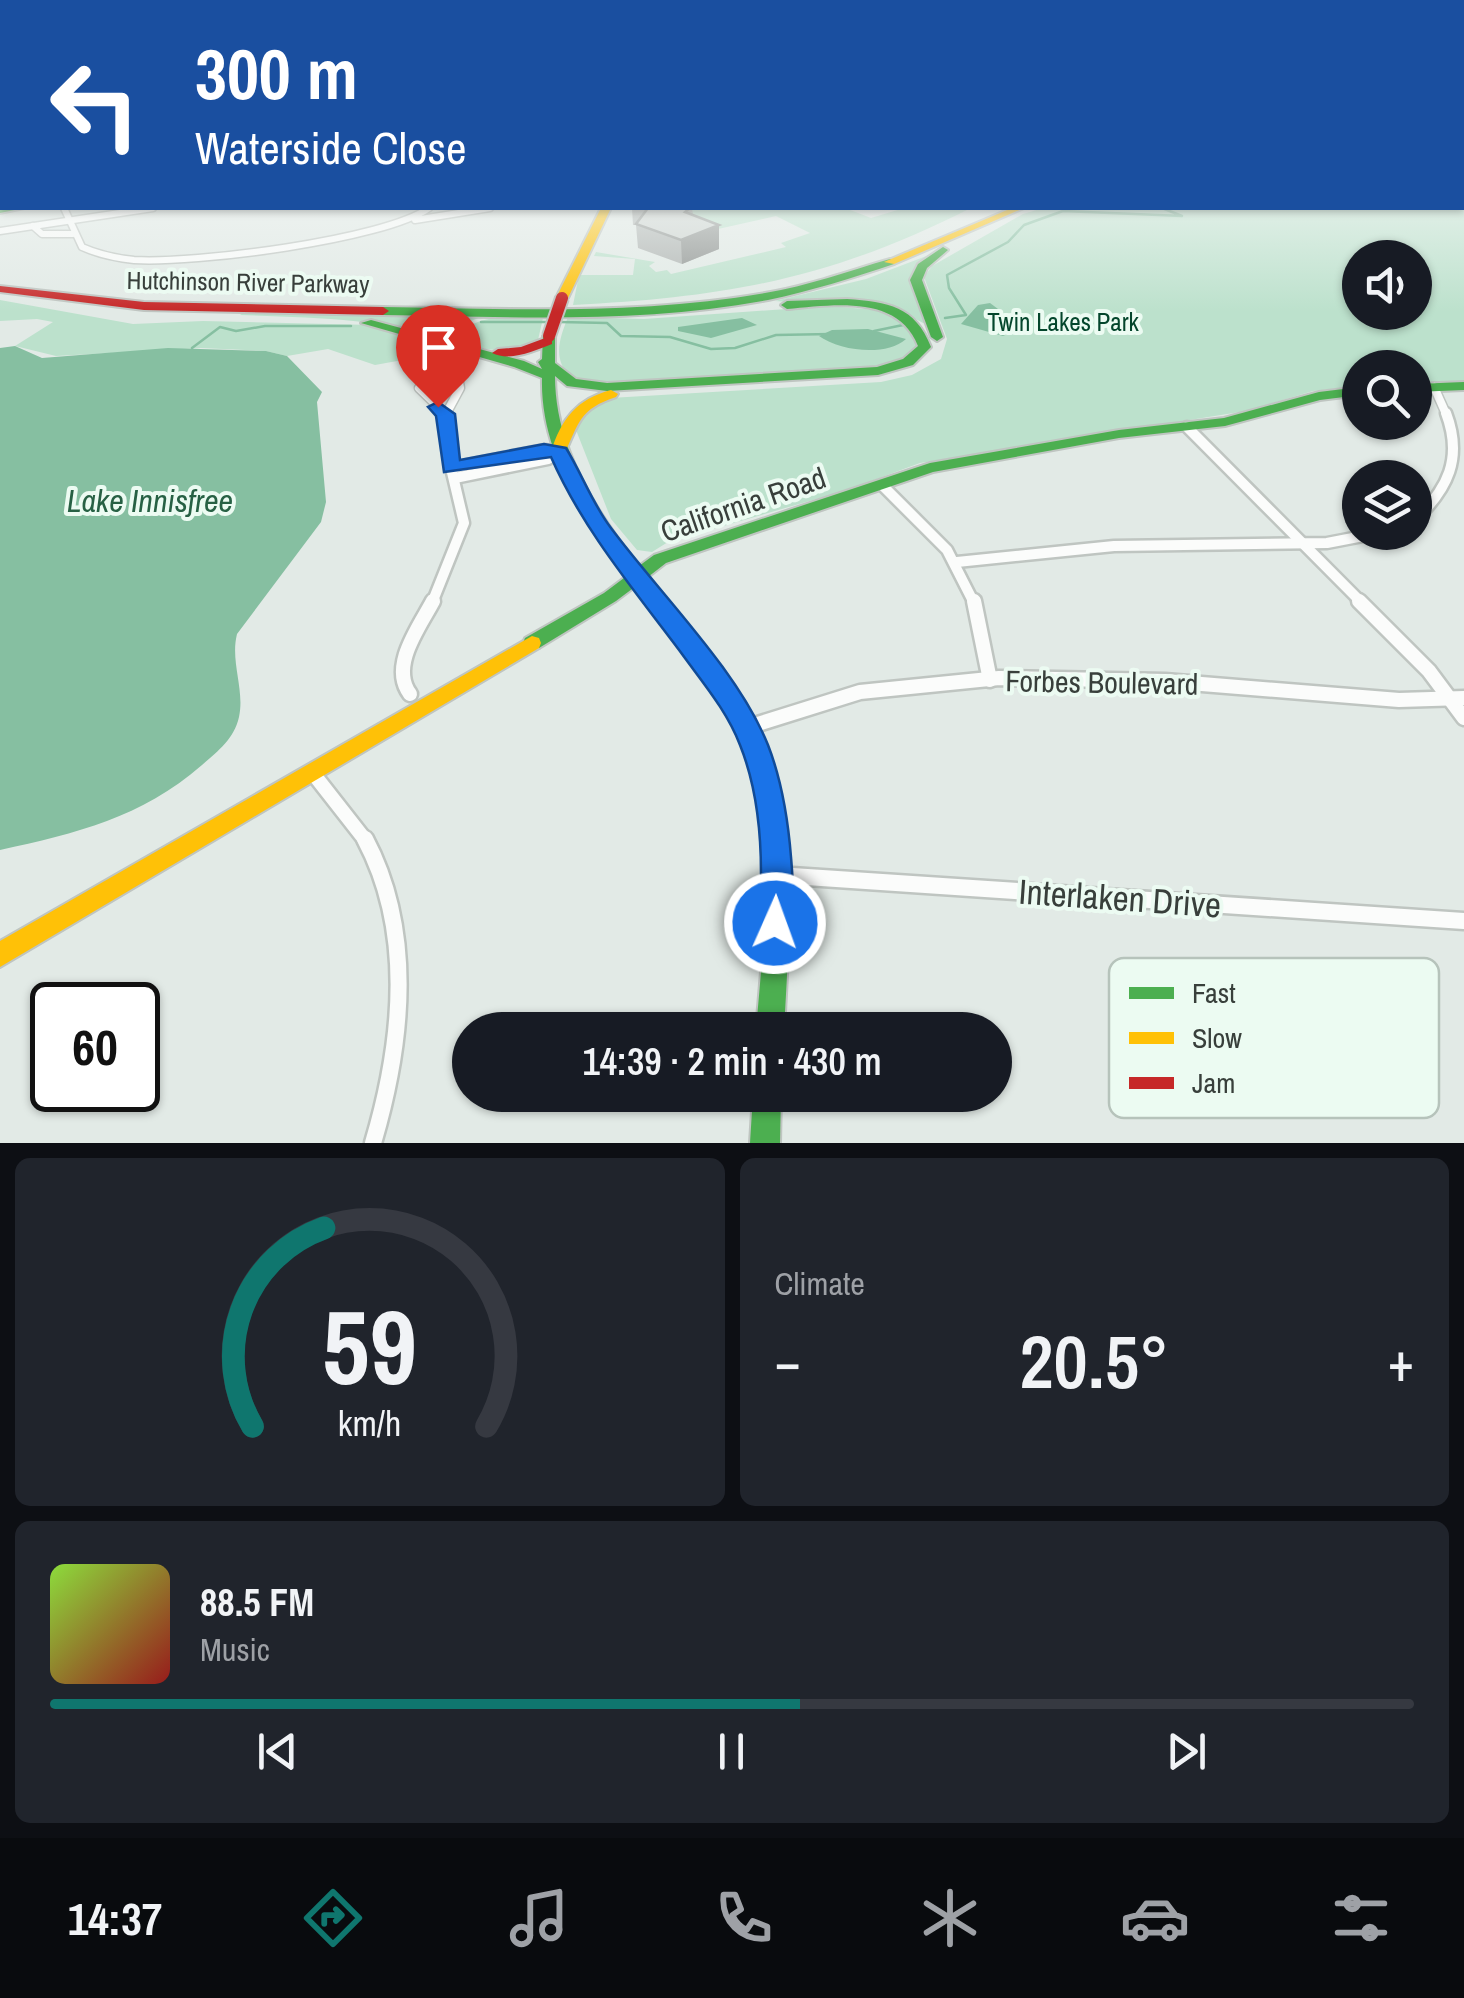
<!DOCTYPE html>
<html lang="en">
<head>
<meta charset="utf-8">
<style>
	:root { --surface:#171b24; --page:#20242c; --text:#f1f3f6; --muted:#9ea1a6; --line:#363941; --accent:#0f766e }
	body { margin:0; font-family:"Archivo Narrow",sans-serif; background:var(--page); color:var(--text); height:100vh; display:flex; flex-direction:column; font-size:38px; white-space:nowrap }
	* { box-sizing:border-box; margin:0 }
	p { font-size:32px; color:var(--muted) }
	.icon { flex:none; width:55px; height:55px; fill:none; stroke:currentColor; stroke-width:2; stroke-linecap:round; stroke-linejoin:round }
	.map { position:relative; height:1143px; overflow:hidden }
	.sheet { display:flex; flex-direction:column; gap:15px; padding:15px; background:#0d0f14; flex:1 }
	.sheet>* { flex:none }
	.top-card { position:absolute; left:0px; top:0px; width:1465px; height:210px; box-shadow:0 2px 8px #0004; background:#1a4fa0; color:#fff; overflow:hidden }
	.fabs { position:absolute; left:1342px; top:240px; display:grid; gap:20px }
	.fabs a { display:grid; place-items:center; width:90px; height:90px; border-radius:50%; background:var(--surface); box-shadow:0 2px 8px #0004; font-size:50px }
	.speed { position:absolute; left:30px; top:982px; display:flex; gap:20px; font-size:50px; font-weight:700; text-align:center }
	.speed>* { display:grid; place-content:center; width:130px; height:130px; border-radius:50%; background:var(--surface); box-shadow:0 2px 8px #0004; line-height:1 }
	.speed .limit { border:5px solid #111; border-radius:15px; background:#fff; color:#111 }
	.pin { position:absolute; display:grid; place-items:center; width:85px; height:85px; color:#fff; margin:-102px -42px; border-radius:50% 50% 50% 0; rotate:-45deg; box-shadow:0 0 10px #0007 }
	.pin .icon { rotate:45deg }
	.me { position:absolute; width:110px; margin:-55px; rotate:2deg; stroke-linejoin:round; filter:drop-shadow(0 0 8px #0008) }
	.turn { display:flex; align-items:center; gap:35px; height:210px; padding:0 30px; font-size:45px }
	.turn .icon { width:130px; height:130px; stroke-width:2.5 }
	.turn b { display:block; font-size:70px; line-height:85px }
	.big { font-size:75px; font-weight:600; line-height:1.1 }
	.sheet .widget { flex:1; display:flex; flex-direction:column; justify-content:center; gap:15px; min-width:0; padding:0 35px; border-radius:15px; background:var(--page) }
	.sheet .dial { align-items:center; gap:0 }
	.dial svg { height:260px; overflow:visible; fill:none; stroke:var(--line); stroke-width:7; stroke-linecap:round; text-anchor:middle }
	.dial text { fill:var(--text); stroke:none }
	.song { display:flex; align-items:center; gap:30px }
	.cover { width:120px; height:120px; border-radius:15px; background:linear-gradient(135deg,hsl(90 70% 55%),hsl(0 70% 35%)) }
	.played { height:10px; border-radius:5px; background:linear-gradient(90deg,var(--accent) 55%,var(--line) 55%) }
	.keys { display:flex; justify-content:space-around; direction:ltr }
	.heat { display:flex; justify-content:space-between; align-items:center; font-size:55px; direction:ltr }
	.sheet .tiles { flex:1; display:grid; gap:15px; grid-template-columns:1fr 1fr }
	.widget:last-child { grid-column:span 2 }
	.trip { position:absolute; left:452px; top:1012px; width:560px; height:100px; border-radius:50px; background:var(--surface); box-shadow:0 2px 8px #0004; font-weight:600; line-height:100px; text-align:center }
	.tabs { display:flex; height:160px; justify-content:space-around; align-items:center; background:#090b0e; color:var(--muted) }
	.tabs .icon { width:70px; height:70px }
	.tabs .active { color:var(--accent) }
	.tabs b { font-size:45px; color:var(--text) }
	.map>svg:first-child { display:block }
	.green { fill:#bce1cc; fill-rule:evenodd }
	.water { fill:#86bfa1 }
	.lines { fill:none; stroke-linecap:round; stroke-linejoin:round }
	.stream { stroke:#86bfa1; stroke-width:2.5 }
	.street-far4-casing { stroke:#bfc5c1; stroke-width:9 }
	.street-far3-casing { stroke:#bfc5c1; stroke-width:11 }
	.street-far2-casing { stroke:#bfc5c1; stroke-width:15 }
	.street-far1-casing { stroke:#bfc5c1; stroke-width:19 }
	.street-casing { stroke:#bfc5c1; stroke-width:21 }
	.fast-casing { stroke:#bfc5c1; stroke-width:4 }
	.slow-casing { stroke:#bfc5c1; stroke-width:4 }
	.jam-casing { stroke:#bfc5c1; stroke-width:4 }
	.street-far4 { stroke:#fbfcfb; stroke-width:6 }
	.street-far3 { stroke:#fbfcfb; stroke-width:8 }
	.street-far2 { stroke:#fbfcfb; stroke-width:10 }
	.street-far1 { stroke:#fbfcfb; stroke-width:14 }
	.street { stroke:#fbfcfb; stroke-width:16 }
	.fast { fill:#4caf50; fill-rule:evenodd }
	.slow { fill:#ffc107; fill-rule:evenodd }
	.jam { fill:#c62828; fill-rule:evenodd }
	.jam-bridge-casing { stroke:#bfc5c1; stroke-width:16; stroke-linecap:butt }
	.jam-bridge { stroke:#c62828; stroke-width:12 }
	.wall { fill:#b0b5b3 }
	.shaded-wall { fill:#909492 }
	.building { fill:#cdd3d0; stroke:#909492; stroke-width:2.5 }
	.route { fill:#1a73e8; stroke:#114b97; stroke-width:2.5 }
	.labels { text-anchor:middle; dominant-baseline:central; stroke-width:8; stroke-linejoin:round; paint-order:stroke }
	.far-street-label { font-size:25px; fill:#383f3b; stroke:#ecfbf2 }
	.far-park-label { font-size:25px; fill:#04462c; stroke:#ecfbf2 }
	.street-label { font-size:30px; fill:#383f3b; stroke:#ecfbf2 }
	.water-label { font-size:32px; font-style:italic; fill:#276144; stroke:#ecfbf2 }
	.near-street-label { font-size:35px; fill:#383f3b; stroke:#ecfbf2 }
	.key { fill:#ecfbf2; stroke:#b6c3bb; stroke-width:2.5 }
	.key-label { font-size:28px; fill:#383f3b }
</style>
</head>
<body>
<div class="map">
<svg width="1464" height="1143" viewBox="0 0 1464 1143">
	<rect width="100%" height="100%" fill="#e2eae6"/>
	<g class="green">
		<path d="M1464,173v208l-49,2v-15h-55v18l-47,5 -67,20 -326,52 -76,28 -176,51 -16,10 -15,-2 -26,-31 -35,-89 14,-24 20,-8 271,-16 31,-7 29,-16 6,-20 -23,-62 8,-11 91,-52 20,-6h419zM1360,258h55v54h-55z"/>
		<path d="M694,208h151l26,10 33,-10h67c-140,71 -244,89 -398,97l6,-30h54l2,-16 -41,-3 2,-4 59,10 -6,4 7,6 11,-2 4,4 115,-27 -5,-4 29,-10 -34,-17 -58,13 -39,-16z"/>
		<path d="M929,255c-27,20 -11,43 -2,70l-31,-16 -121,-8 91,-22z"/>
		<path d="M0,300l133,24 70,-3 169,4 80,26 -77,14 -47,-16 -41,7 -21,-5 -65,-3 -145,8 -41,-10 38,-24 -16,-3 -37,2z"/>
		<path d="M829,306l48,4 38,19 4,13 -8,13 -42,15 -269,14 -30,-8c-18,-17 -10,-39 -2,-59l76,2z"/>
		<path d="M243,313l241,3 -32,12 -3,7 7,7c-72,-24 -141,-24 -216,-27z"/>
		<path d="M543,318l-5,22c-26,9 -58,19 -77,-6 17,-22 57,-16 82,-16z"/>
	</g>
	<g class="water">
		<path d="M990,303l20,15 6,12 -13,6 -42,-12 17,-19z"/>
		<path d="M742,318l15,7 -46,13 -33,-7v-4z"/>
		<path d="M868,329l38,10c-20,18 -66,12 -87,-3l13,-6z"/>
		<path d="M15,346l27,12 126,-10 98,3 21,5 35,36 -5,10 9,100 -5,20 -84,112c-7,28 8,55 2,83 -5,22 -21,34 -37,48 -61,53 -125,68 -202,85v-502z"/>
	</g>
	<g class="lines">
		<g class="stream">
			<path d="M945,318l21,-3 -17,-27 -2,-13 61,-33 16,-17 39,-14 119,5 -20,-8"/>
			<path d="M412,322h50"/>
			<path d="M481,322h70"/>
			<path d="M560,322l47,1 14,13 49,1 41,12 24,-1 41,-13 55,-1"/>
			<path d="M874,331l29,-6"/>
			<path d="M192,348l28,-21 16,4 29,-5h86"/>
		</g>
		<defs>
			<g id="street-far4">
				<path d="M64,208l18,39c18,8 33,11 52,13 58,4 250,-20 295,-52"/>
				<path d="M415,220l75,-12"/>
				<path d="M33,226l9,8h31"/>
				<path d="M0,231l153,-23"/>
			</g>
			<g id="street-far3">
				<path d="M448,377h10l2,11 -14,26 -27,-26z"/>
				<path d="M1434,387l13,29"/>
			</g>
			<g id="street-far2">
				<path d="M1187,427l175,176"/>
				<path d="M451,468l93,-18 15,2"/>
				<path d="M455,478l93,-19 11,-7"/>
				<path d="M882,485l65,65 27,53"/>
				<path d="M1415,520c33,-31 48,-62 31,-107"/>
				<path d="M957,562l157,-16 213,-3 57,-11"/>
				<path d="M432,603l32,-80 -13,-55 -5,-54"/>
			</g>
			<g id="street-far1">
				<path d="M974,601l16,79"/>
				<path d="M1359,601l70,70 35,47"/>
				<path d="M410,694c-21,-28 10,-68 23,-93"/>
				<path d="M745,728l115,-36 139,-14 166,3 234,19 65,-2"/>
				<path d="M312,772l54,69"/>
			</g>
			<g id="street">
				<path d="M365,839c50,94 37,206 8,304"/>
				<path d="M777,875l687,46"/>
			</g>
			<g id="fast">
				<path d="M0,207l24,1 -24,5z"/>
				<path d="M599,208h12l-5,3z"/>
				<path d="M943,247l5,3 -21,18 -5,12 21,57 -6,4 -6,-4 -21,-57 8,-16z"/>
				<path d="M890,259l4,1v4c-42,14 -83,27 -126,36 -126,24 -257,17 -385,15l-6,-4 6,-4c127,2 256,8 382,-14 43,-7 83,-22 125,-34z"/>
				<path d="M847,299c41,3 68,7 84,48l-18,18 -35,10 -271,16 -40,-5 -12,-10c0,72 41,136 84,190l15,-11 276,-92 189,-33 105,-12 95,-26 41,-5v8l-40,5 -95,26 -106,12 -186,34 -267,91 -18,14c34,41 70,83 97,129 56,101 45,213 39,324h-28c9,-107 25,-223 -31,-321 -25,-44 -57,-83 -89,-123l-20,15 -77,47h-14l-2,-5 2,-5 79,-45 24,-18c-44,-56 -88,-123 -86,-197l-28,-11 -153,-44 10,-3 153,41 18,8 -4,-7 4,-3 1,-23 6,-4 6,4v27l21,16 31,4 270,-16 26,-8 15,-13c-20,-52 -85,-41 -131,-37l-6,-4 6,-4z"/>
				<path d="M1464,382v8l-49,2v-8z"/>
				<path d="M753,1095h28l-1,48h-30z"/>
			</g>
			<g id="slow">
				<rect x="1462" y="161" width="2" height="6"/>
				<path d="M601,208h10l-43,90 -10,3 -2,-3z"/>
				<path d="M1012,208h12l-130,56 -10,-2z"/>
				<path d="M611,390l7,4 -2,3c-37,12 -37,26 -52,58h-10l-3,-3c10,-33 26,-53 60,-62z"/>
				<path d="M532,636l7,2 2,5 -2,5 -539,319v-26z"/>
			</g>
			<g id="jam">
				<path d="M0,286l144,16 239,5 6,4 -6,4 -239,-5 -144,-18z"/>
				<path d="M548,337l4,1v6c-18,7 -42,18 -60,9l6,-4 23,-2z"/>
			</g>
		</defs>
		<use href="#street-far4" class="street-far4-casing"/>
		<use href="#street-far3" class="street-far3-casing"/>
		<use href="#street-far2" class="street-far2-casing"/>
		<use href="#street-far1" class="street-far1-casing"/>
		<use href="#street" class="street-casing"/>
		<use href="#fast" class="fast-casing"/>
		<use href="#slow" class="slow-casing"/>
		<use href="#jam" class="jam-casing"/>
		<use href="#street-far4" class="street-far4"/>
		<use href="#street-far3" class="street-far3"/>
		<use href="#street-far2" class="street-far2"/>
		<use href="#street-far1" class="street-far1"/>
		<use href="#street" class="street"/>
		<use href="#fast" class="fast"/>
		<use href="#slow" class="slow"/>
		<use href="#jam" class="jam"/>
		<defs>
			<path id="jam-bridge" d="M549,336l13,-38"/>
		</defs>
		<use href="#jam-bridge" class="jam-bridge-casing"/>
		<use href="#jam-bridge" class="jam-bridge"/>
	</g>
	<path class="wall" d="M632,208h60l1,7 26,34 -37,15 -44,-16 -2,-23h-3z"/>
	<path class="shaded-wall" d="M719,225v24l-37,15 -1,-24z"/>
	<path class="building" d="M648,208h42l-5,4 34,13 -38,15 -45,-16z"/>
	<linearGradient id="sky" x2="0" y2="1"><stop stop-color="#81b8cc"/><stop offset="0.49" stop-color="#f2f6f4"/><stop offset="1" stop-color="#f2f6f4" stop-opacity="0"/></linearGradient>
	<rect width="1464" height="312" fill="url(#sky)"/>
	<path class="route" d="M438,402l17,12 5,46 84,-16 22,4c16,26 26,55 45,80 49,66 127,142 157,217 14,36 20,74 23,112 2,24 5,55 -5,76l-11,4 -11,-4c-9,-18 -2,-40 -3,-60 0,-43 -5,-88 -21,-128 -13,-34 -37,-62 -58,-91 -47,-63 -99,-124 -131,-197l-107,15 -8,-56 -8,-9z"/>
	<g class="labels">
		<g class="far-street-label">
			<text transform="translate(248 282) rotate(1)">Hutchinson River Parkway</text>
		</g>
		<g class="far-park-label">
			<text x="1063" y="322">Twin Lakes Park</text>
		</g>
		<g class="street-label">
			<text transform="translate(743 504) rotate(-19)">California Road</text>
			<text transform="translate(1102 682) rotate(1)">Forbes Boulevard</text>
		</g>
		<g class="water-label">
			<text x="150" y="500">Lake Innisfree</text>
		</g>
		<g class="near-street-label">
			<text transform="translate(1120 898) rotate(4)">Interlaken Drive</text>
		</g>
	</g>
	<rect x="1109" y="958" width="330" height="160" rx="15" class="key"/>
	<rect x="1129" y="987" width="45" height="12" fill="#4caf50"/>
	<rect x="1129" y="1032" width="45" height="12" fill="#ffc107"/>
	<rect x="1129" y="1077" width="45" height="12" fill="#c62828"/>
	<g class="key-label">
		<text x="1192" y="1003">Fast</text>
		<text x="1192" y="1048">Slow</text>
		<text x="1192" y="1093">Jam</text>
	</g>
</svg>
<div class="fabs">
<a><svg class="icon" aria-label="sound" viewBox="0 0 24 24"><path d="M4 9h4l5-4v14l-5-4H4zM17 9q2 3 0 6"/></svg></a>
<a><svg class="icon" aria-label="search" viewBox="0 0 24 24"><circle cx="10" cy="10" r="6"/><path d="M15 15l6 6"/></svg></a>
<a><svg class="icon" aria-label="layers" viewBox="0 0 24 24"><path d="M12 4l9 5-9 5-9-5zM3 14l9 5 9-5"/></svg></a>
</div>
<div class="speed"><div class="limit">60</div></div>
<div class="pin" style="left:438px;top:407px;background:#d93025"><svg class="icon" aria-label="arrive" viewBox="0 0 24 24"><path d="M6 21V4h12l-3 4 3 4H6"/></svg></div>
<svg class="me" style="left:775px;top:923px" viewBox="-20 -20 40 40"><circle r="17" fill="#1a73e8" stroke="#fff" stroke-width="3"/><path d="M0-11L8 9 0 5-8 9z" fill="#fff"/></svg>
<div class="trip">14:39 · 2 min · 430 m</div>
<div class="top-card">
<div class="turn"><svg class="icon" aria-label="left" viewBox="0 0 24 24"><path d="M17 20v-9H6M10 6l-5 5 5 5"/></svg><div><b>300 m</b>Waterside Close</div></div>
</div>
</div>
<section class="sheet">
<div class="tiles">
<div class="widget dial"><svg viewBox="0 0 100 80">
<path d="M14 69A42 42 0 1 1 86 69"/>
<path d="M14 69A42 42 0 0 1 36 8" stroke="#0f766e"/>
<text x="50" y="56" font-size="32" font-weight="700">59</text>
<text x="50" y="72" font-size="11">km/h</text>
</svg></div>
<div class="widget"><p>Climate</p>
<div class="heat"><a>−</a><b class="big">20.5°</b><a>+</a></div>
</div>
<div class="widget">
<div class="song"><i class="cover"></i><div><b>88.5 FM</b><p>Music</p></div></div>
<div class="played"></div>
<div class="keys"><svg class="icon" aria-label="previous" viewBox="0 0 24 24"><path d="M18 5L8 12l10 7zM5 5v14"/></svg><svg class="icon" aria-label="pause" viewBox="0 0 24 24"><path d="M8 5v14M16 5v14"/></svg><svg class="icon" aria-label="next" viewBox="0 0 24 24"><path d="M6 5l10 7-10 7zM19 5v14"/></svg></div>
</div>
</div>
</section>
<nav class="tabs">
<b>14:37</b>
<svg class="icon active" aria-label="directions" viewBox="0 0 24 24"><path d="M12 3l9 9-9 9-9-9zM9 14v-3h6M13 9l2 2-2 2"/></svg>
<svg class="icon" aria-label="music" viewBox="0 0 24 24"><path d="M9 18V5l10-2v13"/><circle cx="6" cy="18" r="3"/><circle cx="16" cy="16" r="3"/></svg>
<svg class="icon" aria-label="phone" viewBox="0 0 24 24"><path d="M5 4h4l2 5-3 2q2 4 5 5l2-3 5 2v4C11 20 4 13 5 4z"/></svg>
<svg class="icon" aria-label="climate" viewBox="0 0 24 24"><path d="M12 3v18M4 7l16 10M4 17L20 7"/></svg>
<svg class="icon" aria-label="car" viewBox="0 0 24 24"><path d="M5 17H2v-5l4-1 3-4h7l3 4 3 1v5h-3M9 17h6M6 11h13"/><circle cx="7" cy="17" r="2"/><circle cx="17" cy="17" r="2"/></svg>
<svg class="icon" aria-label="filters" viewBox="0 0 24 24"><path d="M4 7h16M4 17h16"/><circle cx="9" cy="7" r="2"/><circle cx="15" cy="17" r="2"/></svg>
</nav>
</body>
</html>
